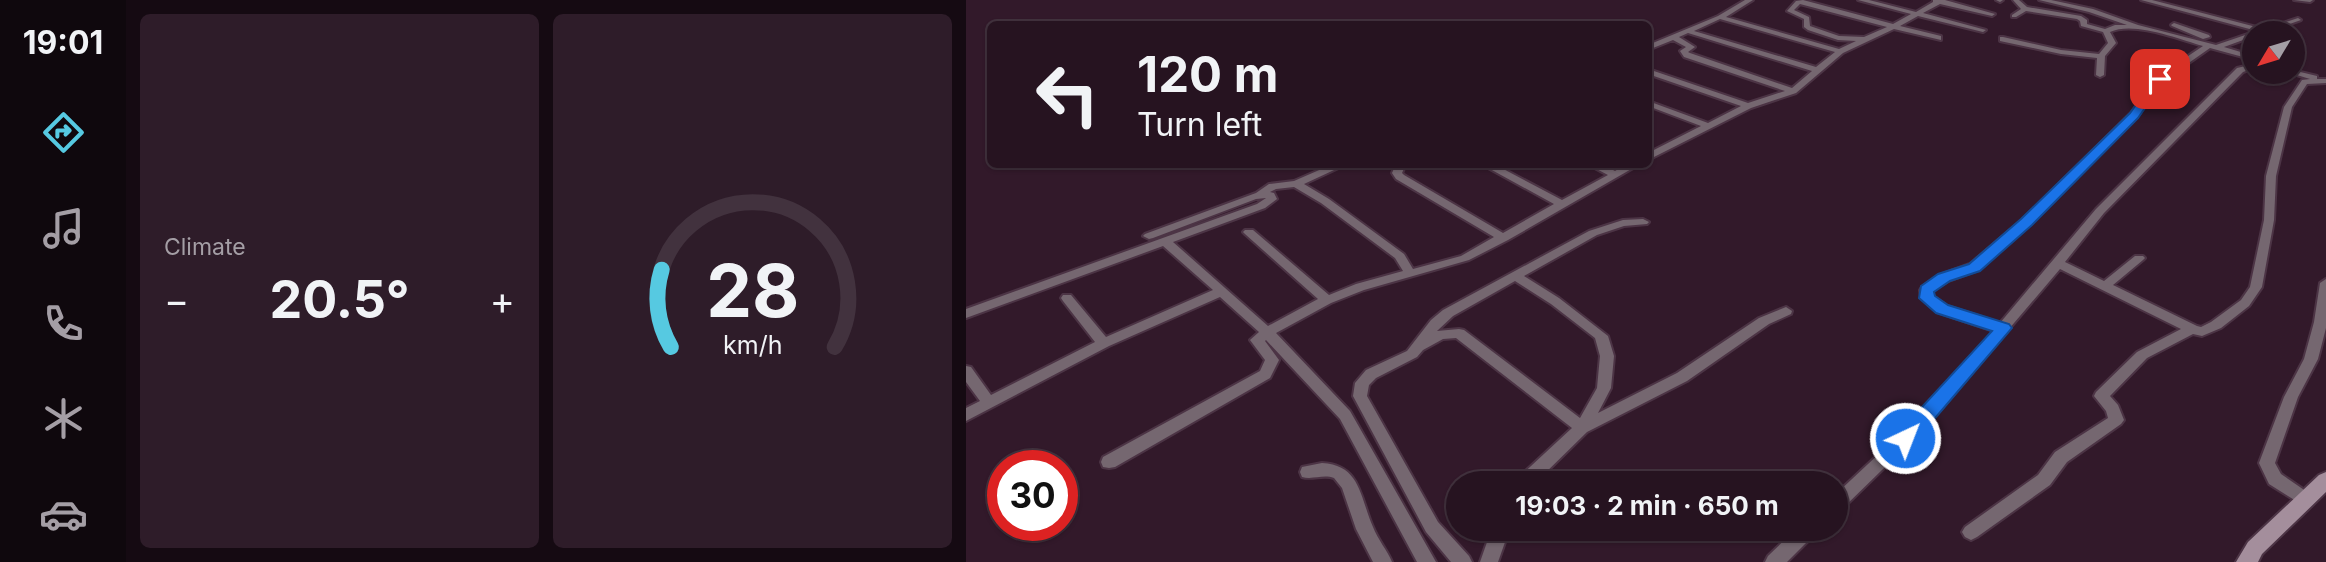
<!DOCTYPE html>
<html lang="en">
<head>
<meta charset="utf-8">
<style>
	:root { --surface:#261320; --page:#2e1c29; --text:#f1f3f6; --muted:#a49ea5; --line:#42323e; --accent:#56c9e1 }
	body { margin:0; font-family:Inter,sans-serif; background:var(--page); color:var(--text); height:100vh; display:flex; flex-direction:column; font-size:26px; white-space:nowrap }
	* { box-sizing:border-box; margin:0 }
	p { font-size:23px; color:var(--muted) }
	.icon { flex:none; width:38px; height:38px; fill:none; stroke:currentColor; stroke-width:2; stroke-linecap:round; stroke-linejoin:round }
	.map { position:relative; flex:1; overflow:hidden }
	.drawer { display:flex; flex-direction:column; gap:14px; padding:14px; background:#150a12; width:840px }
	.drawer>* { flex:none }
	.hud { position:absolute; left:21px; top:21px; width:665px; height:147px; border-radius:10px; box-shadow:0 2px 5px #0004,0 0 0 2px var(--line); background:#261320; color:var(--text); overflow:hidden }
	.needle { width:46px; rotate:232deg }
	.tools { position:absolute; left:1276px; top:21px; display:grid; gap:14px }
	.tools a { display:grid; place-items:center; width:63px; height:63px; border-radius:50%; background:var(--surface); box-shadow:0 2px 5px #0004,0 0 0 2px var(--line); font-size:35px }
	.speed { position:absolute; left:21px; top:450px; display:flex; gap:14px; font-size:35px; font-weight:700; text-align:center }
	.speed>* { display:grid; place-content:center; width:91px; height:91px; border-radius:50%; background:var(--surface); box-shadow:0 2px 5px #0004,0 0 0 2px var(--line); line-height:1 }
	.speed .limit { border:10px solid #d22; background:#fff; color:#111 }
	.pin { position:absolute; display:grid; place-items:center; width:60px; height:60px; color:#fff; margin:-30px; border-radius:14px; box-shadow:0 4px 10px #0006 }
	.me { position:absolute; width:77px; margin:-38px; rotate:43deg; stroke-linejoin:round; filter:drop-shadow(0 0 5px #0008) }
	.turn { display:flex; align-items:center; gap:24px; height:147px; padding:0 35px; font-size:32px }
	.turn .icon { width:91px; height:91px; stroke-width:2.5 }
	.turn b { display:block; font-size:49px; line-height:60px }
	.big { font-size:52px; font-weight:700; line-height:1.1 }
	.drawer .tile { flex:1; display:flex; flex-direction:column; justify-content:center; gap:10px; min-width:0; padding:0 24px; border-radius:10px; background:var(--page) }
	.drawer .dial { align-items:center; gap:0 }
	.dial svg { height:182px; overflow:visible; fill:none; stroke:var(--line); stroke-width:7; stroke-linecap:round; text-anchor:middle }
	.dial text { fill:var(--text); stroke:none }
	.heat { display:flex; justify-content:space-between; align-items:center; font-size:38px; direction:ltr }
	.drawer .tiles { flex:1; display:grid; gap:14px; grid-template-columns:repeat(2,1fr) }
	.trip { position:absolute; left:480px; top:471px; width:402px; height:70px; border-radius:35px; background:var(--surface); box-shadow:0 2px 5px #0004,0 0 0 2px var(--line); font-weight:700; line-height:70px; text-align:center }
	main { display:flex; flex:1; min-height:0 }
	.tab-bar { display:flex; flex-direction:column; width:126px; justify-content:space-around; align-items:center; background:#0f080d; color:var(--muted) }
	.tab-bar .icon { width:49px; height:49px }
	.tab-bar .current { color:var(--accent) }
	.tab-bar b { font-size:32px; color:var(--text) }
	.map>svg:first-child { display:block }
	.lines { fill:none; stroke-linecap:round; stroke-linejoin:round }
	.street-casing { stroke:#4c3445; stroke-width:4 }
	.secondary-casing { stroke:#4c3445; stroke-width:4 }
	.street { fill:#756770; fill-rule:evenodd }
	.secondary { fill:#a48e9c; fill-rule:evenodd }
	.route { fill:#1a73e8; stroke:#114b97; stroke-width:2 }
</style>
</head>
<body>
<main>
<nav class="tab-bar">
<b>19:01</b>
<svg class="icon current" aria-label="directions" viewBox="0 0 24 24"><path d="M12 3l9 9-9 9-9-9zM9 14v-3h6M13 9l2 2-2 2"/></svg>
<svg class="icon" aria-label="music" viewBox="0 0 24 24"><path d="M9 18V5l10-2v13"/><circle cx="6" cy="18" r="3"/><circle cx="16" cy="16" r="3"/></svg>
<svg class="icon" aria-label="phone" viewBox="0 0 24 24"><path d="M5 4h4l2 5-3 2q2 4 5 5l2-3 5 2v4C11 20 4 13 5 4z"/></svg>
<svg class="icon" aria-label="climate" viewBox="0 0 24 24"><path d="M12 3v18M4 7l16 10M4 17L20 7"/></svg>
<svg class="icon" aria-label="car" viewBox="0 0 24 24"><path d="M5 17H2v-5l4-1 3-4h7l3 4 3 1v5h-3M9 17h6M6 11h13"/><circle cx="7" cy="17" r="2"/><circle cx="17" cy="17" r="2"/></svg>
</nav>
<section class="drawer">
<div class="tiles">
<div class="tile"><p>Climate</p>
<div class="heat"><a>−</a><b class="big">20.5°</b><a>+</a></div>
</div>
<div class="tile dial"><svg viewBox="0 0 100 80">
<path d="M14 69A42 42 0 1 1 86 69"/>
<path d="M14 69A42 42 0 0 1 10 35" stroke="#56c9e1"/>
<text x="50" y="56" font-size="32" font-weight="700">28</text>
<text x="50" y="72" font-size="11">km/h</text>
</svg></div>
</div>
</section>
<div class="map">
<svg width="1360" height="562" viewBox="0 0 1360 562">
	<rect width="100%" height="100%" fill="#32192a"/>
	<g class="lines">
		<defs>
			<g id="street">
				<path d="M779,0h8l-27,17 113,32 17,-8 -18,-1 -30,-10 -4,-3v-8l-17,-8 9,-10 7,-1 90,24 18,-10 -53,-14h11l47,12 17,-10v-2h12l50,14 -3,2 -52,-12 -17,9 63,17 -3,2 -65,-16 -18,10 41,10v4l-47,-11 -51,24 -47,40 -45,15 -103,52v-7l53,-27 -53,-20v-5l60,22 33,-17 -93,-32v-5l100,34 37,-12 -101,-34 -4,-6 6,-4 -13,-7 -25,10v-5l70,-29zM834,4l87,23 -23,10 -25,-1 -29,-10 -1,-9 -15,-7zM754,19l115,33 -19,15 -122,-36zM722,33l124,38 -20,17 -102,-35 -2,-1 7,-5 -16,-10z"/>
				<path d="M1030,0h7l-3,2z"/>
				<path d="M1047,0h6l8,7 54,9 6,4v4l18,5 10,-4h12l-38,-13 -50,-12h12l42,9 45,16 78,20 41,-14 -116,-31h11l112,29 34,-11 3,2 -34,12 -13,1v3l-30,11 30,9v4l-44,-12 -47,33 -26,36 -107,107 -52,46 -30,11 -16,10 1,5 14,10 53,17 96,-114 141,-141 17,-4v4l-11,4 -139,141 -39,49 39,19 31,-25h8l2,2 -2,2 -30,25 84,41 4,1 10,-5 30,-22 9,-13 14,-67 2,-44 18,-69 18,-27 8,-1 -23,-7h5v-2l25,6v3h9v4l-19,1 -15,23 -16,69 -2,44 -12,67 -13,19 -28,22 -19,8 -9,-2 -46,24 -37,38 8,9 6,15 -3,4 -54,38 -17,23 -73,52 -6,3 -6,-3 -3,-5 3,-5 73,-52 17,-23 53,-34 -2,-7 -12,-15 2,-4 41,-40 44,-23 -121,-60 -136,160 -82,80 -6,2v-17l78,-73 80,-90 -57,-19 -16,-14 -1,-8 2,-3 18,-12 30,-11 52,-44 109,-107 26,-36 46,-31c-25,-7 -69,-25 -93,-14l6,11 -11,13 -1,19 -4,2 -4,-2 1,-17 -36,-4 -61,-13v-4h3l58,13 38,4 9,-11 -5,-11 -22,-6 -1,-5 -3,-2 -51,-8 -10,6h-4v-2l9,-6z"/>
				<path d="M1328,0h19l-3,2z"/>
				<path d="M1208,23l35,12 1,2 -7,2 -31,-13 -1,-1z"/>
				<path d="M367,164h14l-43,20 25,15 75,55 9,15 48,-13 33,-19 -98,-58 -4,-6 4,-9h10l-4,9 2,2 99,58 51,-29 -73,-40h13l68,36 46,-25 -21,-11h14l14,7 12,-7h13l-132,76 -39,20 -105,30 -33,13 -55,30 74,78 86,151h-19l-77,-143 -74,-79 -1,1 14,19 -9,18 -155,89 -6,1 -6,-1 -2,-5 2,-5 157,-86 5,-11 -15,-20 9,-8 -39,-35 -111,49 -143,75v-13l14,-7 -14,-19v-16l5,1 20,28 104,-53 -32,-41 -2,-3 2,-3h8l35,42 107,-47 -50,-44 -197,72v-9l291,-105 9,-6 -10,1 -103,39 -4,1 -6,-3 2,-2 111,-41 13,-9 25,-3zM328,187l27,16 74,55 8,13 -47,13 -27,11 -76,-65h-8l-2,2 2,2 73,65 -50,27 -95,-84 92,-34 12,-9 -3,-6 -4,-1 6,-3z"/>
				<path d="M677,219l6,3 -2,2 -23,2 -27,9 -73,41 35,22 49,38 6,20 -3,32 -13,25 79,-40 82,-55 27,-11 6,4 -1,3 -22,10 -82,57 -100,51 -52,51h-19l2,-5 54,-50 -116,-90 -13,1 -20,11 -6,7 -41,21 -7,7 -2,11 71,126 31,34 3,6h-21l-25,-30 -73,-136 2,-13 11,-13 41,-19 24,-31 12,-10 146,-79 34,-11zM549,281l36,23 44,34 5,18 -3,32 -17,30 -116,-88 -5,-1 -22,2 16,-15z"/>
				<path d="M1360,279v49l-8,31 -20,38 -23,66 6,11 29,20 2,5 -2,5 -6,2 -35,-22 -10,-21 25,-66 20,-38 10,-37 6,-39z"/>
				<path d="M356,463c39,2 38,35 51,64 5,13 14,23 19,35h-19l-17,-33 -14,-41 -8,-10c-11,-4 -21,2 -32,-1l-2,-5 2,-5z"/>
				<path d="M526,528h18l-12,34h-18z"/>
				<path d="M831,528h21l-2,5 -29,29h-22l3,-6z"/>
			</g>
			<path id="secondary" d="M1360,472v20l-64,62 -4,8h-22l12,-20 71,-67z"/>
		</defs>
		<use href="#street" class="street-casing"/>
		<use href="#secondary" class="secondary-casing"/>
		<use href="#street" class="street"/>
		<use href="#secondary" class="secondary"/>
	</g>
	<path class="route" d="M1190,77l9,2 -27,39 -106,107 -52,46 -30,10 -16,11 1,4 13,9 61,19 3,4 -99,116 -8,2 -7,-2 -3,-6 3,-5 94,-102 -56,-18 -17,-15 2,-12 17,-12 31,-10 52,-45 109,-106z"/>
</svg>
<div class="tools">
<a><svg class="needle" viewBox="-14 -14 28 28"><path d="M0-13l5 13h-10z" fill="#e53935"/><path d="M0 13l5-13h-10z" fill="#a49ea5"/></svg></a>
</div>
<div class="speed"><div class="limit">30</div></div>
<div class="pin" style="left:1194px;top:79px;background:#d93025"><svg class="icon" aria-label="arrive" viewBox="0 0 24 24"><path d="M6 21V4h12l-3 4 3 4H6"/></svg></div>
<svg class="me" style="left:939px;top:438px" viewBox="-20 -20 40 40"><circle r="17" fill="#1a73e8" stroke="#fff" stroke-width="3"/><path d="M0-11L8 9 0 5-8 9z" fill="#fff"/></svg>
<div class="trip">19:03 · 2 min · 650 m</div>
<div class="hud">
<div class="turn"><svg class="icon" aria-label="left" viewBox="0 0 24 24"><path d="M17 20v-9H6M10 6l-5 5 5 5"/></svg><div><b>120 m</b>Turn left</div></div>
</div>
</div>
</main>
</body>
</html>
